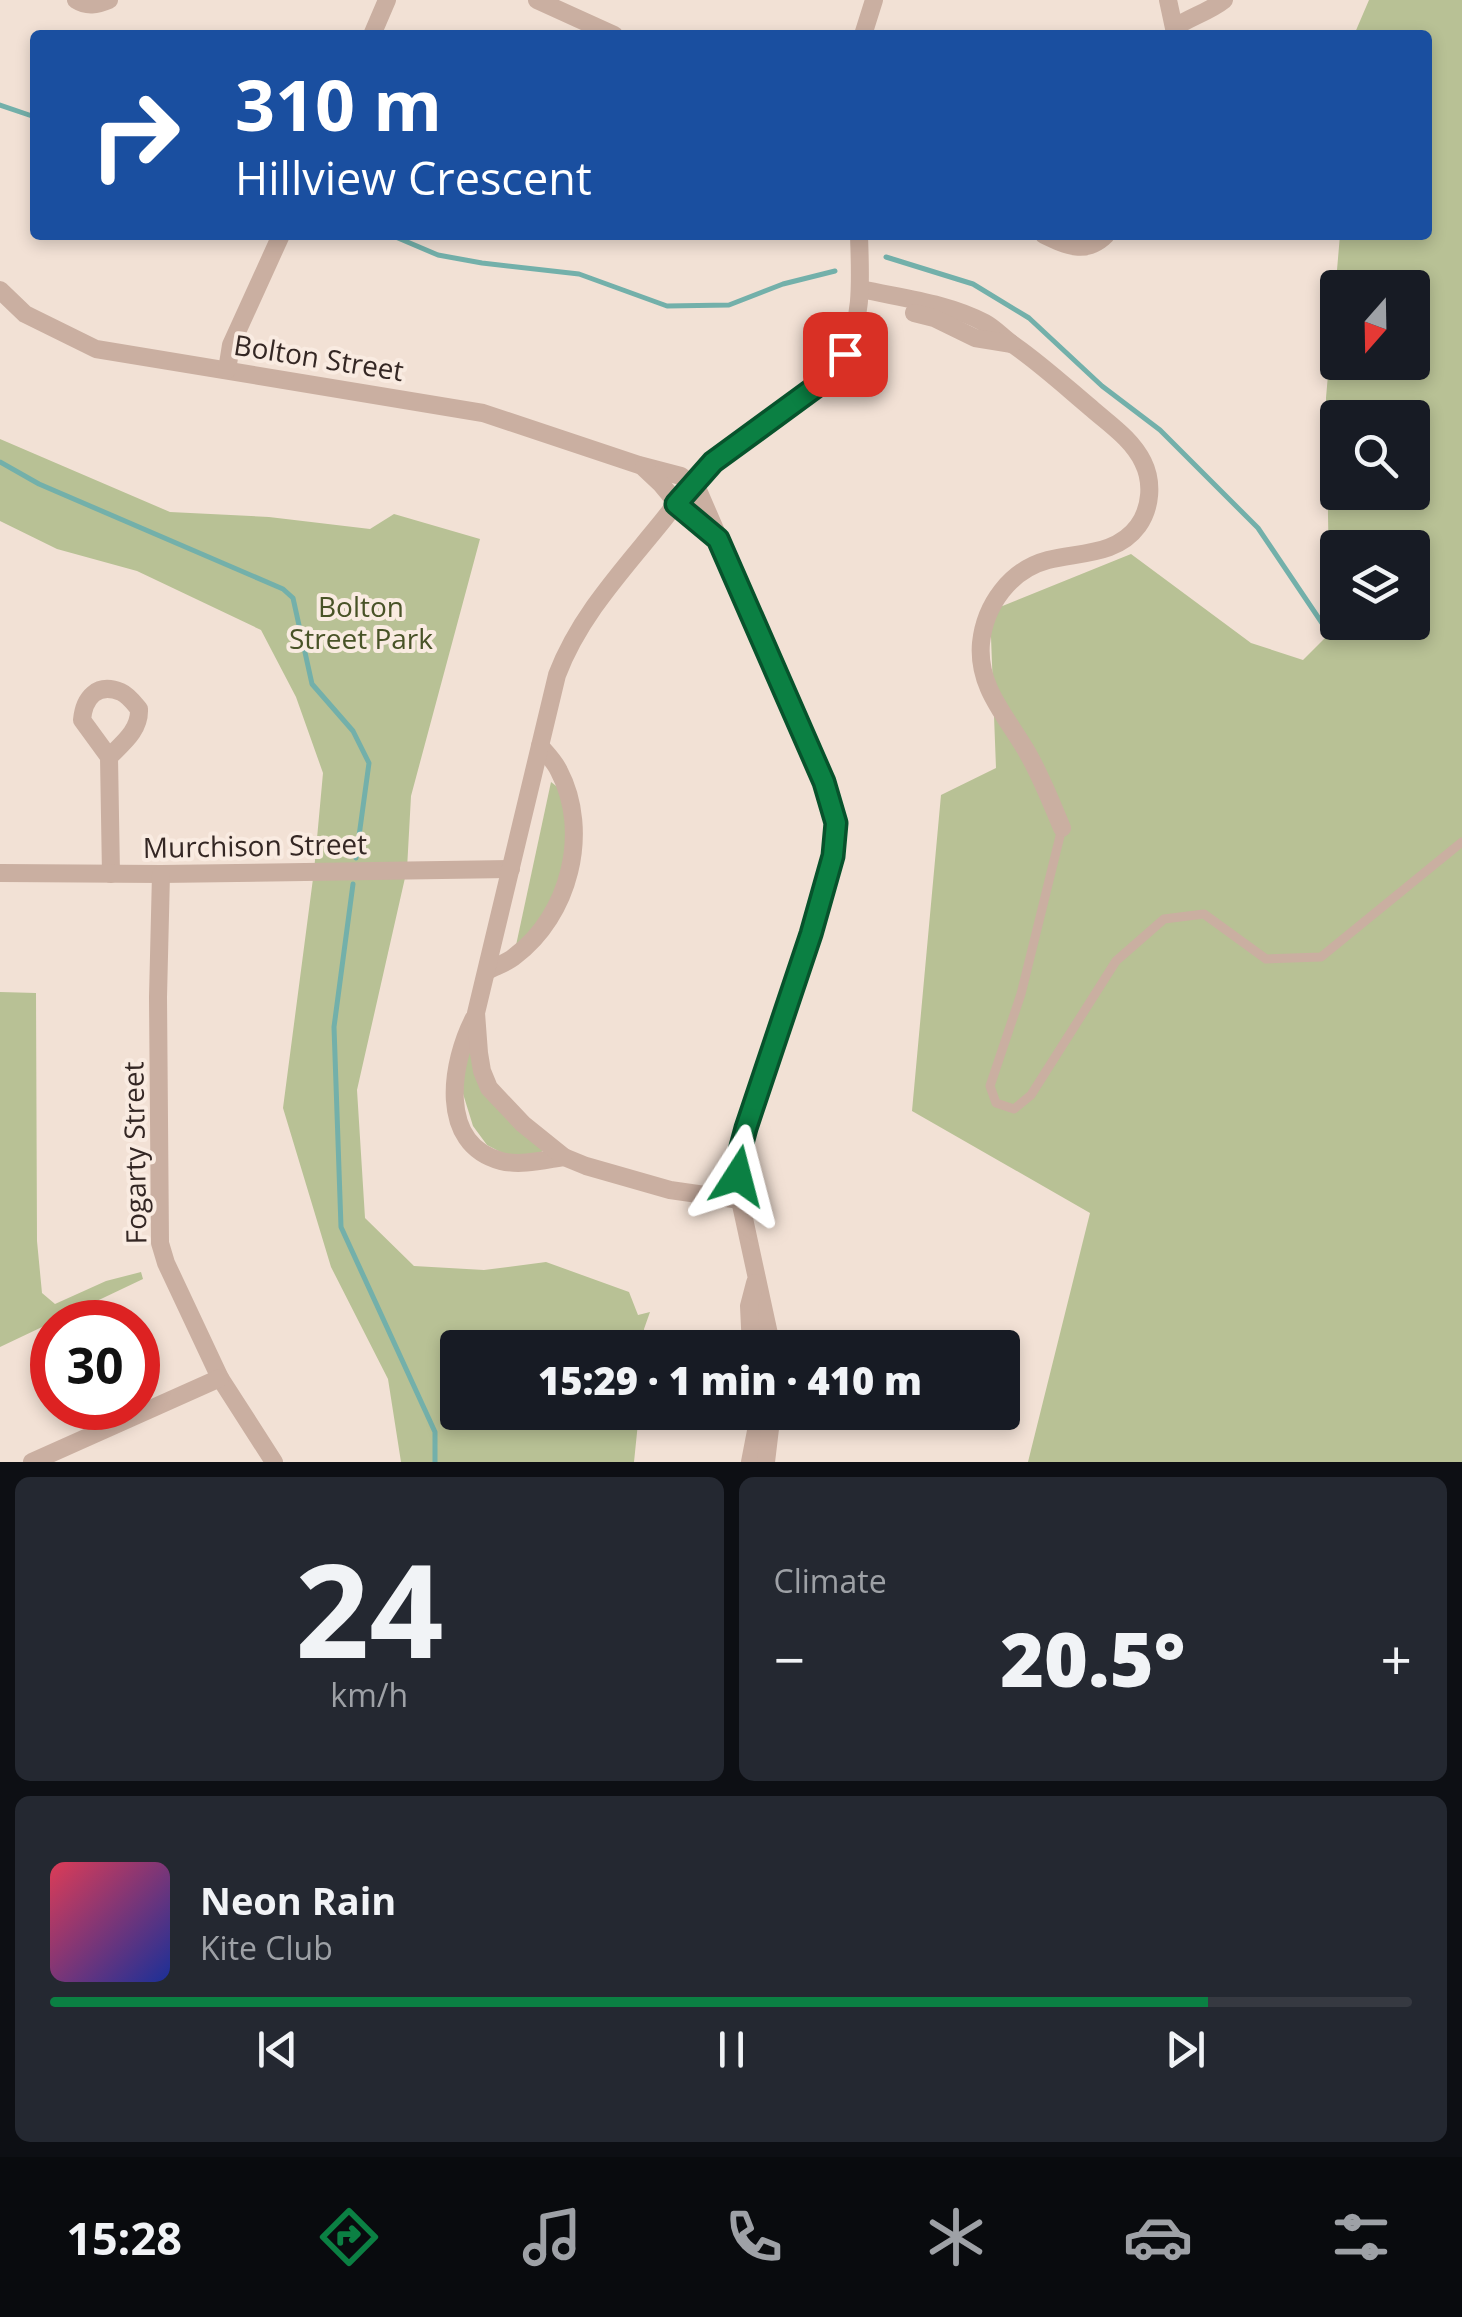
<!DOCTYPE html>
<html lang="en">
<head>
<meta charset="utf-8">
<style>
	:root { --surface:#171b24; --page:#242831; --text:#f1f3f6; --muted:#9ea1a6; --line:#363941; --accent:#0b8043 }
	body { margin:0; font-family:"Open Sans",sans-serif; background:var(--page); color:var(--text); height:100vh; display:flex; flex-direction:column; font-size:38px; white-space:nowrap }
	* { box-sizing:border-box; margin:0 }
	p { font-size:32px; color:var(--muted) }
	.icon { flex:none; width:55px; height:55px; fill:none; stroke:currentColor; stroke-width:2; stroke-linecap:round; stroke-linejoin:round }
	.map { position:relative; height:1462px; overflow:hidden }
	.details { display:flex; flex-direction:column; gap:15px; padding:15px; background:#0d0f14; flex:1 }
	.details>* { flex:none }
	.banner { position:absolute; left:30px; top:30px; width:1402px; height:210px; border-radius:10px; box-shadow:0 5px 15px #0003; background:#1a4fa0; color:#fff; overflow:hidden }
	.needle { width:65px; rotate:200deg }
	.tools { position:absolute; left:1320px; top:270px; display:grid; gap:20px }
	.tools a { display:grid; place-items:center; width:110px; height:110px; border-radius:10px; background:var(--surface); box-shadow:0 5px 15px #0003; font-size:50px }
	.speed { position:absolute; left:30px; top:1300px; display:flex; gap:20px; font-size:50px; font-weight:700; text-align:center }
	.speed>* { display:grid; place-content:center; width:130px; height:130px; border-radius:50%; background:var(--surface); box-shadow:0 5px 15px #0003; line-height:1 }
	.speed .limit { border:15px solid #d22; background:#fff; color:#111 }
	.pin { position:absolute; display:grid; place-items:center; width:85px; height:85px; color:#fff; margin:-42px; border-radius:20px; box-shadow:0 5px 15px #0006 }
	.me { position:absolute; width:110px; margin:-55px; rotate:9deg; stroke-linejoin:round; filter:drop-shadow(0 0 8px #0008) }
	.turn { display:flex; align-items:center; gap:35px; height:210px; padding:0 40px; font-size:45px }
	.turn .icon { width:130px; height:130px; stroke-width:2.5 }
	.turn b { display:block; font-size:70px; line-height:85px }
	.big { font-size:75px; font-weight:800; line-height:1.1 }
	.details .card { flex:1; display:flex; flex-direction:column; justify-content:center; gap:15px; min-width:0; padding:0 35px; border-radius:15px; background:var(--page) }
	.details .dial { align-items:center; gap:0 }
	.dial b { font-size:130px; line-height:1 }
	.song { display:flex; align-items:center; gap:30px }
	.cover { width:120px; height:120px; border-radius:15px; background:linear-gradient(135deg,hsl(350 70% 55%),hsl(230 70% 35%)) }
	.played { height:10px; border-radius:5px; background:linear-gradient(90deg,var(--accent) 85%,var(--line) 85%) }
	.keys { display:flex; justify-content:space-around; direction:ltr }
	.heat { display:flex; justify-content:space-between; align-items:center; font-size:55px; direction:ltr }
	.details .tiles { flex:1; display:grid; gap:15px; grid-template-columns:1fr 1fr }
	.card:last-child { grid-column:span 2 }
	.trip { position:absolute; left:440px; top:1330px; width:580px; height:100px; border-radius:10px; background:var(--surface); box-shadow:0 5px 15px #0003; font-weight:800; line-height:100px; text-align:center }
	.dock { display:flex; height:160px; justify-content:space-around; align-items:center; background:#090b0e; color:var(--muted) }
	.dock .icon { width:70px; height:70px }
	.dock .current { color:var(--accent) }
	.dock b { font-size:45px; color:var(--text) }
	.map>svg:first-child { display:block }
	.green { fill:#b8c195; fill-rule:evenodd }
	.lines { fill:none; stroke-linecap:round; stroke-linejoin:round }
	.stream { stroke:#73b0aa; stroke-width:5 }
	.lane { stroke:#caafa1; stroke-width:9 }
	.street { stroke:#caafa1; stroke-width:18 }
	.route-casing { stroke:#07532c; stroke-width:25 }
	.route { stroke:#0b8043; stroke-width:18 }
	.labels { text-anchor:middle; dominant-baseline:central; stroke-width:8; stroke-linejoin:round; paint-order:stroke }
	.street-label { font-size:28px; fill:#342724; stroke:#f9ebe1 }
	.park-label { font-size:28px; fill:#485327; stroke:#f9ebe1 }
</style>
</head>
<body>
<div class="map">
<svg width="1462" height="1462" viewBox="0 0 1462 1462">
	<rect width="100%" height="100%" fill="#f2e1d5"/>
	<g class="green">
		<path d="M1369,0h93v1462h-434l62,-249 -178,-102 29,-316 55,-27 -6,-157 141,-57 120,89 52,17 27,-27 -4,-235 14,-163h88v-200h-74zM1338,288h74v74h-74zM1338,418h74v74h-74zM1338,548h74v74h-74z"/>
		<path d="M0,439l170,73 99,5 101,12 24,-15 86,25 -69,257 -4,73 -50,221 8,128 49,48 70,4 62,-8 83,30 9,23 12,-3 -6,17 1,18 -187,1v64l181,1 -5,49h-233l-13,-83 -57,-112 -48,-159 31,-237 9,-98 -27,-76 -35,-67 -124,-59 -80,-22 -57,-28z"/>
		<path d="M551,782l13,10 5,68 -20,51 -34,39z"/>
		<path d="M0,992l36,1 1,248 5,52 13,11 51,-23 35,-9 2,7 -143,68z"/>
		<path d="M474,1033l-2,28 71,87 -2,6 -29,4 -25,-13 -14,-19 -13,-42z"/>
	</g>
	<g class="lines">
		<g class="stream">
			<path d="M0,105l35,12"/>
			<path d="M391,235l47,20 44,8 97,11 88,32 62,-1 54,-21 52,-13"/>
			<path d="M886,257l87,27 56,34 73,68 58,44 98,98 66,98"/>
			<path d="M0,462l39,22 244,105 10,9 19,86 41,47 16,32 -13,95"/>
			<path d="M353,884l-19,143 7,200 94,205v30"/>
		</g>
		<path class="lane" d="M1062,828l-41,166 -31,92 6,17 18,6 17,-14 85,-134 48,-42 40,-5 62,45 55,-2 141,-115"/>
		<g class="street">
			<path d="M76,0c11,7 21,5 33,0"/>
			<path d="M537,0l77,35"/>
			<path d="M1168,0l6,28c16,-11 35,-16 50,-28"/>
			<path d="M372,35l15,-35"/>
			<path d="M863,35l11,-35"/>
			<path d="M1044,235c23,11 42,20 62,0"/>
			<path d="M861,289c40,9 87,14 124,34 11,6 19,16 30,23 27,19 51,41 76,62 18,16 41,31 52,54 10,20 8,46 -5,64 -21,29 -58,26 -90,34 -38,10 -63,45 -67,83 -4,44 26,74 46,109 14,24 24,50 35,76"/>
			<path d="M0,290l25,24 71,35 387,64 156,52 42,11 17,14 126,292 12,41 -3,33 -22,78 -46,133 -26,91 1,42 32,148"/>
			<path d="M914,313l20,5 41,20 37,6"/>
			<path d="M227,370l4,-25 50,-110"/>
			<path d="M644,468l17,16 25,30 33,25"/>
			<path d="M109,757c14,-14 31,-27 30,-48 -5,-6 -11,-14 -18,-17 -24,-10 -37,6 -39,28l27,37 2,117"/>
			<path d="M0,873l161,1 350,-5"/>
			<path d="M161,874l-3,123 2,246 6,20 54,115 54,84"/>
			<path d="M487,971c9,-5 20,-8 28,-15 54,-40 76,-124 44,-185 -4,-9 -12,-17 -19,-25"/>
			<path d="M474,1018c-23,44 -37,126 27,143 20,5 43,-1 63,-4"/>
			<path d="M740,1200l-70,-10 -84,-24 -22,-9 -41,-33 -34,-36 -7,-17 -3,-18 -3,-40 81,-338c22,-58 64,-103 103,-151 17,-21 33,-45 55,-63 35,-31 108,-67 129,-106 20,-36 16,-81 15,-120"/>
			<path d="M751,1348l-2,-42 6,-23"/>
			<path d="M32,1462l188,-84"/>
			<path d="M750,1462l6,-31 -1,-19"/>
			<path d="M766,1462l6,-50"/>
		</g>
	</g>
	<g class="lines">
		<defs>
			<path id="route" d="M738,1176v-18l8,-30 65,-194 22,-78 3,-33 -12,-41 -106,-243 -42,-35 37,-42 108,-79 24,-29"/>
		</defs>
		<use href="#route" class="route-casing"/>
		<use href="#route" class="route"/>
	</g>
	<g class="labels">
		<g class="street-label">
			<text transform="translate(319 357) rotate(9)">Bolton Street</text>
			<text transform="translate(255 845) rotate(-1)">Murchison Street</text>
			<text transform="translate(134 1153) rotate(-91)">Fogarty Street</text>
		</g>
		<g class="park-label">
			<text x="361" y="606">Bolton<tspan x="361" dy="32">Street Park</tspan></text>
		</g>
	</g>
</svg>
<div class="tools">
<a><svg class="needle" viewBox="-14 -14 28 28"><path d="M0-13l5 13h-10z" fill="#e53935"/><path d="M0 13l5-13h-10z" fill="#9ea1a6"/></svg></a>
<a><svg class="icon" aria-label="search" viewBox="0 0 24 24"><circle cx="10" cy="10" r="6"/><path d="M15 15l6 6"/></svg></a>
<a><svg class="icon" aria-label="layers" viewBox="0 0 24 24"><path d="M12 4l9 5-9 5-9-5zM3 14l9 5 9-5"/></svg></a>
</div>
<div class="speed"><div class="limit">30</div></div>
<div class="pin" style="left:845px;top:354px;background:#d93025"><svg class="icon" aria-label="arrive" viewBox="0 0 24 24"><path d="M6 21V4h12l-3 4 3 4H6"/></svg></div>
<svg class="me" style="left:738px;top:1176px" viewBox="-20 -20 40 40"><path d="M0-17L14 15 0 8-14 15z" fill="#0b8043" stroke="#fff" stroke-width="4"/></svg>
<div class="trip">15:29 · 1 min · 410 m</div>
<div class="banner">
<div class="turn"><svg class="icon" aria-label="right" viewBox="0 0 24 24"><path d="M7 20v-9h11M14 6l5 5-5 5"/></svg><div><b>310 m</b>Hillview Crescent</div></div>
</div>
</div>
<section class="details">
<div class="tiles">
<div class="card dial"><b>24</b><p>km/h</p></div>
<div class="card"><p>Climate</p>
<div class="heat"><a>−</a><b class="big">20.5°</b><a>+</a></div>
</div>
<div class="card">
<div class="song"><i class="cover"></i><div><b>Neon Rain</b><p>Kite Club</p></div></div>
<div class="played"></div>
<div class="keys"><svg class="icon" aria-label="previous" viewBox="0 0 24 24"><path d="M18 5L8 12l10 7zM5 5v14"/></svg><svg class="icon" aria-label="pause" viewBox="0 0 24 24"><path d="M8 5v14M16 5v14"/></svg><svg class="icon" aria-label="next" viewBox="0 0 24 24"><path d="M6 5l10 7-10 7zM19 5v14"/></svg></div>
</div>
</div>
</section>
<nav class="dock">
<b>15:28</b>
<svg class="icon current" aria-label="directions" viewBox="0 0 24 24"><path d="M12 3l9 9-9 9-9-9zM9 14v-3h6M13 9l2 2-2 2"/></svg>
<svg class="icon" aria-label="music" viewBox="0 0 24 24"><path d="M9 18V5l10-2v13"/><circle cx="6" cy="18" r="3"/><circle cx="16" cy="16" r="3"/></svg>
<svg class="icon" aria-label="phone" viewBox="0 0 24 24"><path d="M5 4h4l2 5-3 2q2 4 5 5l2-3 5 2v4C11 20 4 13 5 4z"/></svg>
<svg class="icon" aria-label="climate" viewBox="0 0 24 24"><path d="M12 3v18M4 7l16 10M4 17L20 7"/></svg>
<svg class="icon" aria-label="car" viewBox="0 0 24 24"><path d="M5 17H2v-5l4-1 3-4h7l3 4 3 1v5h-3M9 17h6M6 11h13"/><circle cx="7" cy="17" r="2"/><circle cx="17" cy="17" r="2"/></svg>
<svg class="icon" aria-label="filters" viewBox="0 0 24 24"><path d="M4 7h16M4 17h16"/><circle cx="9" cy="7" r="2"/><circle cx="15" cy="17" r="2"/></svg>
</nav>
</body>
</html>
